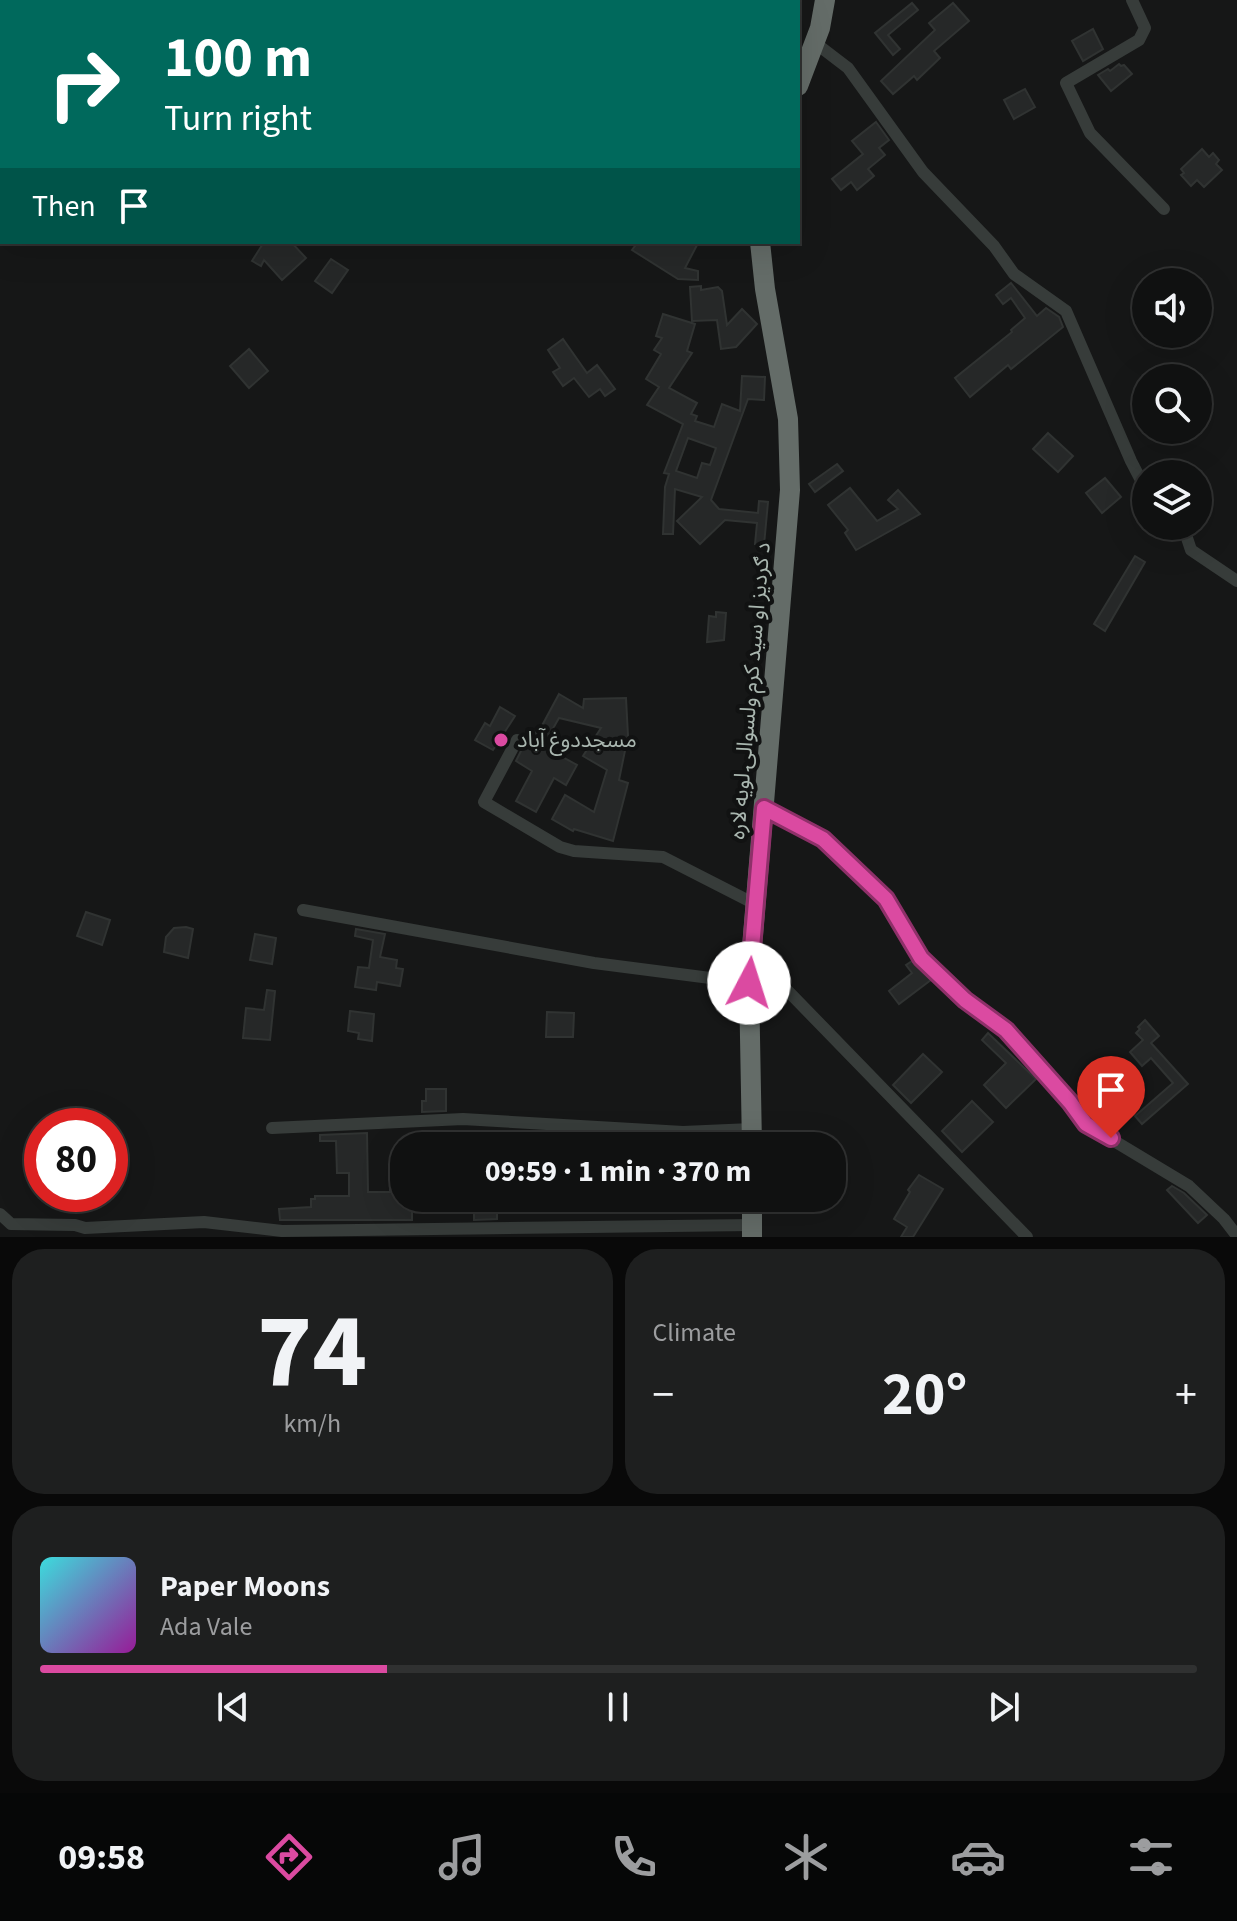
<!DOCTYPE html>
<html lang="en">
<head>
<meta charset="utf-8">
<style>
	:root { --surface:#101111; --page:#1e1f1f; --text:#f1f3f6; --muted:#9c9d9f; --line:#303131; --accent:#db4aa1 }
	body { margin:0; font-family:"Source Sans 3","Noto Sans Arabic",sans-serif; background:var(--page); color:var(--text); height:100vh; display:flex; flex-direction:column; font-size:30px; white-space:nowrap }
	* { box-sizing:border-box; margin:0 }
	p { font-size:26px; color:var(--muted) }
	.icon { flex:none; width:44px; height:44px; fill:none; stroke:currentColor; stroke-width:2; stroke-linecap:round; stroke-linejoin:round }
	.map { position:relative; height:1237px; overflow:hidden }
	.sheet { display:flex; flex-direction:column; gap:12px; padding:12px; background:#090909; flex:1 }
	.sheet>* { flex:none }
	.banner { position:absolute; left:0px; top:0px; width:800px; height:244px; box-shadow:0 8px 32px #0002,0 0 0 2px var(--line); background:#00695c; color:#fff; overflow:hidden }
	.tools { position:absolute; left:1132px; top:268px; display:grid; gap:16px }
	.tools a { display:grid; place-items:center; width:80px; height:80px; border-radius:50%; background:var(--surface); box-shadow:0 8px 32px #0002,0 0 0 2px var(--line); font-size:40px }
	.speed { position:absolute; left:24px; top:1108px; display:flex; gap:16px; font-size:40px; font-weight:700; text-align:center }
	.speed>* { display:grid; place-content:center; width:104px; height:104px; border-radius:50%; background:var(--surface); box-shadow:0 8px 32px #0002,0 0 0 2px var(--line); line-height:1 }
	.speed .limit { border:12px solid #d22; background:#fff; color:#111 }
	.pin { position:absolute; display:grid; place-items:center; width:68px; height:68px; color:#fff; margin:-82px -34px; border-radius:50% 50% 50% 0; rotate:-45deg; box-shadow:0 0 8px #0007 }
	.pin .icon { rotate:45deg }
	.me { position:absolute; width:88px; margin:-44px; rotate:5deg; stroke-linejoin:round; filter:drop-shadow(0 0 6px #0008) }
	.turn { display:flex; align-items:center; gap:28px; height:168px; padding:0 32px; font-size:36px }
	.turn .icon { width:104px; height:104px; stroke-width:2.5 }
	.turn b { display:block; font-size:56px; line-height:68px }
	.then { display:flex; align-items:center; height:76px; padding:0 32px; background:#0003; gap:16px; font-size:30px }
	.big { font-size:60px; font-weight:700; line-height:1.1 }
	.sheet .card { flex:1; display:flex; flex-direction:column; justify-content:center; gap:12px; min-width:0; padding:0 28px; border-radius:32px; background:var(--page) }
	.sheet .dial { align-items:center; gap:0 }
	.dial b { font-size:104px; line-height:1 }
	.song { display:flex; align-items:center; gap:24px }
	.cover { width:96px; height:96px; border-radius:12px; background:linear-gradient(135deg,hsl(180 70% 55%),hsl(300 70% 35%)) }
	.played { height:8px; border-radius:4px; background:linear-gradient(90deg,var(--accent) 30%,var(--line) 30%) }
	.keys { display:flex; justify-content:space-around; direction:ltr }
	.heat { display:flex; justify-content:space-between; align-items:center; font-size:44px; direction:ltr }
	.sheet .tiles { flex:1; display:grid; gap:12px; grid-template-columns:1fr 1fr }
	.card:last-child { grid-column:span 2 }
	.trip { position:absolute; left:390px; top:1132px; width:456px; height:80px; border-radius:32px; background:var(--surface); box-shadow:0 8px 32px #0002,0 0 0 2px var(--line); font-weight:700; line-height:80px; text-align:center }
	.menu { display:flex; height:128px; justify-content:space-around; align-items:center; background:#060707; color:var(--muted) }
	.menu .icon { width:56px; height:56px }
	.menu .selected { color:var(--accent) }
	.menu b { font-size:36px; color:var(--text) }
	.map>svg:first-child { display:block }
	.building { fill:#262828; stroke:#303332; stroke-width:2; fill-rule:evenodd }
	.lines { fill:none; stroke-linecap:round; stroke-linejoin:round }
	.minor { stroke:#373c3a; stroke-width:12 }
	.highway { stroke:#646c68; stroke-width:20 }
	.route-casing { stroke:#8e3069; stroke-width:20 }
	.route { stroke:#db4aa1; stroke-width:14 }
	.poi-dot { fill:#db4aa1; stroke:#111212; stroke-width:3 }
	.labels { text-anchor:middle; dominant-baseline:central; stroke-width:8; stroke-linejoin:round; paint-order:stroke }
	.street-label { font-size:22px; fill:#a9b6af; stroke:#111212 }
	.poi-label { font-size:22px; fill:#a9b6af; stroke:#111212; text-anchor:start }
</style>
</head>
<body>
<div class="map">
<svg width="1237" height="1237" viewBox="0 0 1237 1237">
	<rect width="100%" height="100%" fill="#161717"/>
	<g class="building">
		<path d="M912,3l6,7 -30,25 12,14 -7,6 -18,-22z"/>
		<path d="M953,3l16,18 -35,30 6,7 -23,22 -3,-4 -21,18 -12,-13 54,-51 -6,-7z"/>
		<path d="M1093,29l10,20 -20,12 -11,-20z"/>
		<path d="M1119,64l2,2 3,-1 8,9 -21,17 -13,-16 10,-6 2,2z"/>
		<path d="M1025,89l10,18 -21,12 -10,-19z"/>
		<path d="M876,122l13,18 -10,8 6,7 -17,14 6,7 -17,14 -6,-8 -10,8 -9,-11 31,-25 -11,-13z"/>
		<path d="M1202,149l7,8 4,-4 6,7 -3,4 6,6 -18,17 -7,-7 -6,6 -10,-11 3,-2 -3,-4z"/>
		<path d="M264,242h27l15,16 -24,22 -18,-20 -3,6 -9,-5z"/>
		<path d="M638,242h54l5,3 -12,23 13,3v9l-20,-1 -46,-29z"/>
		<path d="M331,259l17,11 -16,23 -17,-12z"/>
		<path d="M1011,283l26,33 9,-8 13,9 4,10 -52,42 -3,-4 -38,32 -15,-19 57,-46 -1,-2 14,-12 -14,-20 -8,6 -7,-9z"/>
		<path d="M701,286v4l17,-3 4,4 5,34 15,-16 15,15 -21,23 -15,2 -4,-29 -25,1 -2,-34z"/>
		<path d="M663,314l32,10 -8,27 5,2 -23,35 28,15 -6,11 6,2 -2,5 19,6 8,-23 18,7 2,-35 23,1 -1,23 -16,-1 -37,101 8,9 39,4 1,-12 9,1 -4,43 -9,-1 2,-21 -32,-3 -25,24 -23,-23 25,-24 -27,-8 -2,45h-10l2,-47 4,-13 -5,-1 19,-49 -36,-19 12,-18 -13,-8 15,-25 -7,-4 8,-12 -6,-2zM688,438l28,10 -6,17 -8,-2 -5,15 -21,-7z"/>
		<path d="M563,339l24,34 10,-8 18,24 -10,7 -5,-7 -11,8 -15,-19 -11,8 -10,-14 7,-4 -12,-18z"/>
		<path d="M249,349l19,22 -19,17 -19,-22z"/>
		<path d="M1048,433l25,23 -15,16 -25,-23z"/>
		<path d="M837,464l6,7 -28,21 -6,-8z"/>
		<path d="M1105,478l16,19 -19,16 -16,-20z"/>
		<path d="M850,488l27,33 21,-12 -10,-9 10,-10 22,24 -64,36 -11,-17 3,-3 -20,-25z"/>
		<path d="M1135,556l10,6 -40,69 -11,-7z"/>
		<path d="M716,612l10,1 -2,27 -17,2 2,-26 7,1z"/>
		<path d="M559,694l24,14 1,-9 42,-1 2,38 -9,44 9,3 -15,58 -39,-12 -1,2 -21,-12 13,-24 29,17 13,-42 -24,-14 18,-28 -42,-10 -16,28 34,19 -11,20 -12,-7 -18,34 -20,-11 16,-30 -16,-10 16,-32 6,4z"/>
		<path d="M500,707l15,9 -22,34 -18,-10 10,-17 5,3z"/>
		<path d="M86,912l24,8 -8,25 -25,-9z"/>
		<path d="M186,927l7,2 -5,29 -24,-6 2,-15 8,-9z"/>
		<path d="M356,929l29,5 -5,23 17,3 -1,8 7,1 -3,17 -23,-4 -1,8 -21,-3 3,-20 11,1 4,-28 -18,-4z"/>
		<path d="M255,934l21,4 -4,26 -22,-4z"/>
		<path d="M912,961l19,19 -32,24 -10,-13 23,-18 -6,-8z"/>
		<path d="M267,990l8,1 -5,49 -27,-2 3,-30 18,2z"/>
		<path d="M350,1011l24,3 -2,27 -14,-2 1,-6 -11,-2z"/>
		<path d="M547,1012l27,1 -1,24h-27z"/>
		<path d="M1145,1020l14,16 -8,7 37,41 -46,40 -7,-8 38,-33 -22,-25 -9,8 -12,-14 13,-12 -7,-7 4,-4 -2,-2z"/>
		<path d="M988,1033l48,46 -30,29 -22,-23 22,-22 -24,-23z"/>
		<path d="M923,1054l19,18 -31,31 -18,-18z"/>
		<path d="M426,1089h20v22l-24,1v-11h4z"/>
		<path d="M972,1101l21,21 -31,30 -20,-21z"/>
		<path d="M367,1133l1,59h22v-5h14v11h8v22h-132l-1,-11 32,-2v-8h4v-3h34v-23h-12l-1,-32h-16v-6z"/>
		<path d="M919,1175l24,14 -30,48h-12l6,-10 -13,-8 16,-27 -2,-2z"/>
		<path d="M1172,1186l12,7 23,22 -9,8 -31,-33z"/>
		<path d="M474,1198h23v21l-23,1z"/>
	</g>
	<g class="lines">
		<g class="minor">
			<path d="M723,0l1,2"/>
			<path d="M1132,0l13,28 -6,12 -73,43 24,50 74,76"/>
			<path d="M567,2l1,-2"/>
			<path d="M775,2l3,-2"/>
			<path d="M814,42l34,26 75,104 71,74 20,28 52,37 65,150 15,29"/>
			<path d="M1183,526l8,24 46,31"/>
			<path d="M517,740l-33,62 76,45 14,4 89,6 92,47"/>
			<path d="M764,808l59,31 63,60 35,59 44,42 41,30 64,72 16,22 103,62 35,33 13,17"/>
			<path d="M303,910l291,53 155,20"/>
			<path d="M752,954l275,283"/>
			<path d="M272,1128l191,-9 220,13 69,-3"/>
			<path d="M0,1214l11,10 64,1 10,3 119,-6 78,9 470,-6"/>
		</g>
		<g class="highway">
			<path d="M798,86l22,-58 5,-28"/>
			<path d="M752,1146l-3,-163 41,-493 -2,-71 -23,-130 -5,-47"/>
			<path d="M752,1237v-39"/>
		</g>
	</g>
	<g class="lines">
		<defs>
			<path id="route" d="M749,983l15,-175 59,31 63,60 35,59 44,42 41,30 64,72 16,22 25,14"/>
		</defs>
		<use href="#route" class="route-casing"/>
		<use href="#route" class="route"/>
	</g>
	<circle class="poi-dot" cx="501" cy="740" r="8"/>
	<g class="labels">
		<g class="street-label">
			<text transform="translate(750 691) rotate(-85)">د ګردیز او سید کرم ولسوالۍ لویه لاره</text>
		</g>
		<g class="poi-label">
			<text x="517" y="740">مسجددوغ آباد</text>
		</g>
	</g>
</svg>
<div class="tools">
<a><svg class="icon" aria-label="sound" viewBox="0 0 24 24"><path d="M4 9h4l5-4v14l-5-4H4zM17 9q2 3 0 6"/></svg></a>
<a><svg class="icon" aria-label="search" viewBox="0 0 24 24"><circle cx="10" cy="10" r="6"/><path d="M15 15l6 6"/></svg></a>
<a><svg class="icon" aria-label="layers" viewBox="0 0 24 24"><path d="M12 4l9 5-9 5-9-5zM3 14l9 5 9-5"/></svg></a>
</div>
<div class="speed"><div class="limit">80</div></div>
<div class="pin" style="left:1111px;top:1138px;background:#d93025"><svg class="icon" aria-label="arrive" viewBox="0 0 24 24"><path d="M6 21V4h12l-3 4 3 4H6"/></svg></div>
<svg class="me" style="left:749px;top:983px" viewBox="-20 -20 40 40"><circle r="19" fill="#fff"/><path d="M0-13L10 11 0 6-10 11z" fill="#db4aa1"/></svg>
<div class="trip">09:59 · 1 min · 370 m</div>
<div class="banner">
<div class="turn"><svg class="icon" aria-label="right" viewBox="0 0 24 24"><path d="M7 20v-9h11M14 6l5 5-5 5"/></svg><div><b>100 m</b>Turn right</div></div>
<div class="then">Then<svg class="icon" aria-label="arrive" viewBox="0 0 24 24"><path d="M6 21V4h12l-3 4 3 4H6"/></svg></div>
</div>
</div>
<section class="sheet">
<div class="tiles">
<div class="card dial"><b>74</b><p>km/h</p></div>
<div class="card"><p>Climate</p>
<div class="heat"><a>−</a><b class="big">20°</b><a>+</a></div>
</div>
<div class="card">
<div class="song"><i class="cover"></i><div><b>Paper Moons</b><p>Ada Vale</p></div></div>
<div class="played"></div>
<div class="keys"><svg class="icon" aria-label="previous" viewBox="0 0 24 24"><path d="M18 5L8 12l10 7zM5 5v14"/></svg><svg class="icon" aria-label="pause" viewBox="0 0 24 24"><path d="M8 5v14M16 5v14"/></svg><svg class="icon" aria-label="next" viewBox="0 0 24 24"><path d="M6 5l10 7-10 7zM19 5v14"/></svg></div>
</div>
</div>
</section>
<nav class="menu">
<b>09:58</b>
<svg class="icon selected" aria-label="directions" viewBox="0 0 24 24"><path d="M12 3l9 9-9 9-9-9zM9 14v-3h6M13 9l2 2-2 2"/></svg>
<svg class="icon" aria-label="music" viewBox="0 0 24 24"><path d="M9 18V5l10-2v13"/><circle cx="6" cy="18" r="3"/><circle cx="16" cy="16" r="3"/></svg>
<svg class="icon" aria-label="phone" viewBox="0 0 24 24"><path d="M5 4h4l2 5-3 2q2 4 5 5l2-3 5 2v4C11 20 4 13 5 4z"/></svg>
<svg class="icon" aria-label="climate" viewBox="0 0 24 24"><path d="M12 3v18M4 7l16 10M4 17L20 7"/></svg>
<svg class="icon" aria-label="car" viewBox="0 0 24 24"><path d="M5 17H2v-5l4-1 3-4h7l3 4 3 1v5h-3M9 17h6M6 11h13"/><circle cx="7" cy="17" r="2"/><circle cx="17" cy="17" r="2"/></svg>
<svg class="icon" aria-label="filters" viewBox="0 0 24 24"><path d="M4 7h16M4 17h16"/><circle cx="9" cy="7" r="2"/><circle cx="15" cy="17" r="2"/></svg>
</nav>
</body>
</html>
